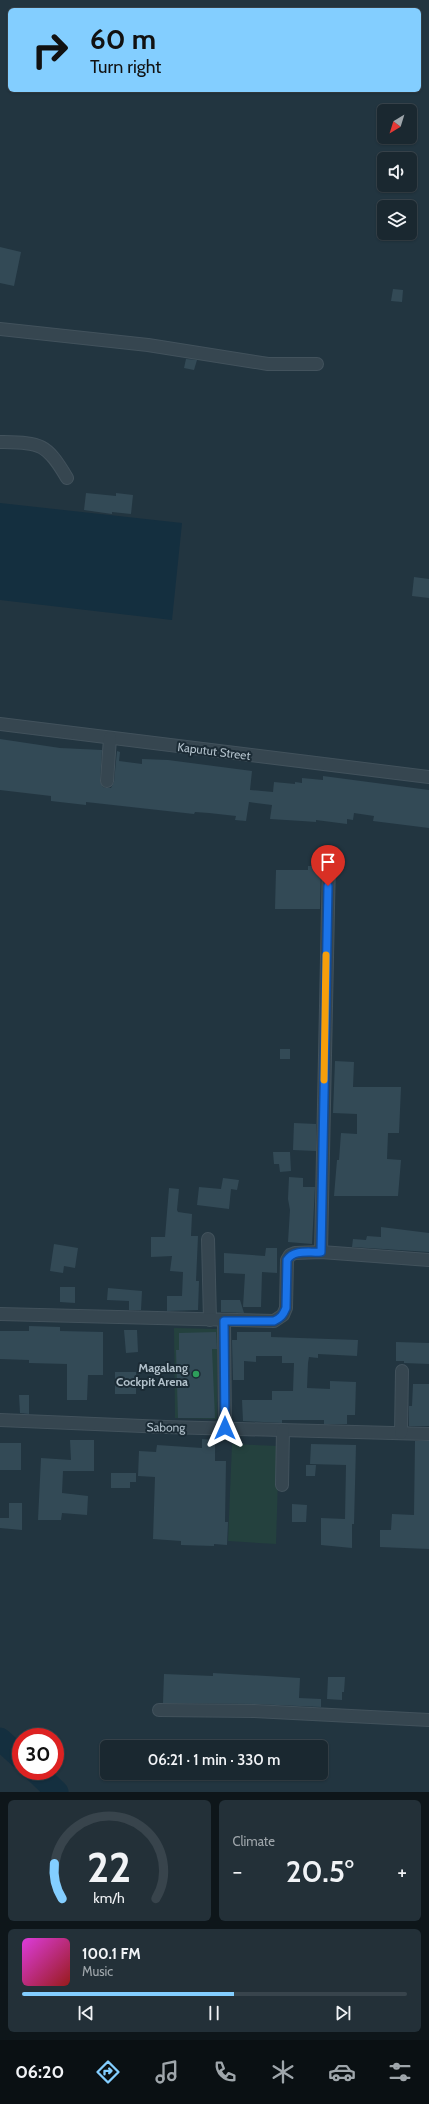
<!DOCTYPE html>
<html lang="en">
<head>
<meta charset="utf-8">
<style>
	:root { --surface:#1a2830; --page:#233038; --text:#f1f3f6; --muted:#9fa6ab; --line:#38444c; --accent:#83ceff }
	body { margin:0; font-family:Cabin,sans-serif; background:var(--page); color:var(--text); height:100vh; display:flex; flex-direction:column; font-size:15px; white-space:nowrap }
	* { box-sizing:border-box; margin:0 }
	p { font-size:13px; color:var(--muted) }
	.icon { flex:none; width:22px; height:22px; fill:none; stroke:currentColor; stroke-width:2; stroke-linecap:round; stroke-linejoin:round }
	.map { position:relative; height:1792px; overflow:hidden }
	.drawer { display:flex; flex-direction:column; gap:8px; padding:8px; background:#0e161a; flex:1 }
	.drawer>* { flex:none }
	.hud { position:absolute; left:8px; top:8px; width:413px; height:84px; border-radius:6px; box-shadow:0 1px 3px #0004,0 0 0 1px var(--line); background:#83ceff; color:#111; overflow:hidden }
	.needle { width:26px; rotate:218deg }
	.fabs { position:absolute; left:377px; top:104px; display:grid; gap:8px }
	.fabs a { display:grid; place-items:center; width:40px; height:40px; border-radius:6px; background:var(--surface); box-shadow:0 1px 3px #0004,0 0 0 1px var(--line); font-size:20px }
	.speed { position:absolute; left:12px; top:1728px; display:flex; gap:8px; font-size:20px; font-weight:700; text-align:center }
	.speed>* { display:grid; place-content:center; width:52px; height:52px; border-radius:50%; background:var(--surface); box-shadow:0 1px 3px #0004,0 0 0 1px var(--line); line-height:1 }
	.speed .limit { border:6px solid #d22; background:#fff; color:#111 }
	.pin { position:absolute; display:grid; place-items:center; width:34px; height:34px; color:#fff; margin:-41px -17px; border-radius:50% 50% 50% 0; rotate:-45deg; box-shadow:0 0 4px #0007 }
	.pin .icon { rotate:45deg }
	.me { position:absolute; width:44px; margin:-22px; rotate:0deg; stroke-linejoin:round; filter:drop-shadow(0 0 3px #0008) }
	.turn { display:flex; align-items:center; gap:14px; height:84px; padding:0 16px; font-size:18px }
	.turn .icon { width:52px; height:52px; stroke-width:2.5 }
	.turn b { display:block; font-size:28px; line-height:34px }
	.big { font-size:30px; font-weight:600; line-height:1.1 }
	.drawer .widget { flex:1; display:flex; flex-direction:column; justify-content:center; gap:6px; min-width:0; padding:0 14px; border-radius:6px; background:var(--page) }
	.drawer .dial { align-items:center; gap:0 }
	.dial svg { height:104px; overflow:visible; fill:none; stroke:var(--line); stroke-width:7; stroke-linecap:round; text-anchor:middle }
	.dial text { fill:var(--text); stroke:none }
	.song { display:flex; align-items:center; gap:12px }
	.cover { width:48px; height:48px; border-radius:6px; background:linear-gradient(135deg,hsl(300 70% 55%),hsl(0 70% 35%)) }
	.played { height:4px; border-radius:2px; background:linear-gradient(90deg,var(--accent) 55%,var(--line) 55%) }
	.keys { display:flex; justify-content:space-around; direction:ltr }
	.heat { display:flex; justify-content:space-between; align-items:center; font-size:22px; direction:ltr }
	.drawer .tiles { flex:1; display:grid; gap:8px; grid-template-columns:1fr 1fr }
	.widget:last-child { grid-column:span 2 }
	.trip { position:absolute; left:100px; top:1740px; width:228px; height:40px; border-radius:6px; background:var(--surface); box-shadow:0 1px 3px #0004,0 0 0 1px var(--line); font-weight:600; line-height:40px; text-align:center }
	.menu { display:flex; height:64px; justify-content:space-around; align-items:center; background:#0a1013; color:var(--muted) }
	.menu .icon { width:28px; height:28px }
	.menu .active { color:var(--accent) }
	.menu b { font-size:18px; color:var(--text) }
	.map>svg:first-child { display:block }
	.green { fill:#24413e }
	.water { fill:#142f3f }
	.lines { fill:none; stroke-linecap:round; stroke-linejoin:round }
	.river { stroke:#142f3f; stroke-width:23 }
	.building { fill:#334a56 }
	.minor-casing { stroke:#42525c; stroke-width:14 }
	.minor { stroke:#364650; stroke-width:12 }
	.route-casing { stroke:#114b97; stroke-width:10 }
	.route { stroke:#1a73e8; stroke-width:7 }
	.slow { stroke:#f59e0b; stroke-width:7 }
	.leisure-dot { fill:#2e9e5b; stroke:#1b2b35; stroke-width:1.5 }
	.labels { text-anchor:middle; dominant-baseline:central; stroke-width:4; stroke-linejoin:round; paint-order:stroke }
	.street-label { font-size:12px; fill:#b2c1cb; stroke:#1b2b35 }
	.poi-label { font-size:12px; font-weight:bold; fill:#b2c1cb; stroke:#1b2b35; text-anchor:end }
</style>
</head>
<body>
<div class="map">
<svg width="429" height="1792" viewBox="0 0 429 1792">
	<rect width="100%" height="100%" fill="#223540"/>
	<g class="green">
		<path d="M174,1328l43,1v90l-42,-1z"/>
		<path d="M232,1444l47,2 -3,98 -48,-3z"/>
	</g>
	<path class="water" d="M0,503l182,20 -10,97 -172,-20z"/>
	<g class="lines">
		<g class="river">
			<path d="M0,1739l21,19"/>
			<path d="M35,1771l22,21"/>
		</g>
	</g>
	<g class="building">
		<path d="M0,247l21,5 -7,34 -14,-3z"/>
		<path d="M393,289l10,1 -1,12 -11,-1z"/>
		<path d="M186,359l11,1 -3,10 -10,-2z"/>
		<path d="M86,493l30,3v-3l17,2 -2,19 -19,-2v2l-28,-4z"/>
		<path d="M414,577l15,2v19l-17,-2z"/>
		<path d="M0,739l60,9 42,2 -2,31 3,6 3,1h5l3,-6 3,-31 3,1 -1,9 23,3v-5l26,1 84,11 -2,19 23,2 1,-10 21,2v-2l7,1v-5l21,2v-4l106,14v38l-56,-7 1,-5 -20,-3 -1,7 -6,-1v5l-31,-4v2l-14,-1 -32,-2 2,-14 -23,-3 -3,19 -11,-1 1,-4 -27,-3 -14,-1 -1,2 -108,-12v3l-35,-4v-5l-51,-6z"/>
		<path d="M308,866h13l-1,43h-45l1,-39h32z"/>
		<rect x="280" y="1049" width="10" height="10"/>
		<path d="M335,1061l19,1 -1,25h48l-2,46h-11l-1,26 14,1 -3,36h-64l3,-36h2l2,-27 16,1v-20l-24,-1z"/>
		<path d="M294,1123l22,1v27l-23,-1z"/>
		<path d="M273,1152h17l1,19 -11,1 -1,-8h-5z"/>
		<path d="M289,1177l14,1v9h12l-3,57 -24,-2 2,-32 -2,-11z"/>
		<path d="M223,1178l16,2 -2,10 -6,-1 -2,20 -32,-4 2,-18 22,2z"/>
		<path d="M169,1188l10,1 -2,21 1,2 14,2 -1,22h7l-2,45h3l-1,29 -31,1v-15h15l1,-24 -13,-1 2,-15 -21,1v-20h14z"/>
		<path d="M381,1227l48,6v19l-77,-5 1,-8 13,1 1,-4 14,1z"/>
		<path d="M54,1244l24,4 -3,20 -11,-2 -1,7 -13,-2z"/>
		<path d="M266,1248h11v25l-15,-1 -1,35h-18l2,-33 -21,-1v-20l41,3z"/>
		<path d="M60,1287h15v16l-15,-1z"/>
		<path d="M108,1288l34,3 -1,19h-12v-9l-22,-1z"/>
		<path d="M221,1300h19l4,13 -23,-1z"/>
		<path d="M29,1326l31,1v4l43,1v43h-15l-1,25h-20v-36l-38,-1v-3l-29,-1v-28h29z"/>
		<path d="M124,1330h13l1,22 -12,1z"/>
		<path d="M216,1332l1,17h-5l3,69h-37l-2,-68h3v-17z"/>
		<path d="M237,1332h34v5l87,3 -1,16 -39,-2v4l-9,-1 -1,6 -1,25 23,1v-8l26,1 -1,33h-8v9h-23v-4h-42v3l-39,-2 -1,-21h30v-9h21l1,-28h-12v-7h-26v6l-12,-1v19h-11l-1,-40h5z"/>
		<path d="M396,1342l33,1v21l-25,-1v-2h-8z"/>
		<rect x="115" y="1372" width="21" height="22"/>
		<path d="M413,1384h16v42h-20v-20h3z"/>
		<path d="M19,1395h10v19l-9,-1z"/>
		<path d="M202,1439l13,1v21h11l-1,61h3l-1,23 -13,-1v2l-33,-1v-4l-28,-2 2,-62 -17,-1 1,-25 17,1 1,-7 45,3z"/>
		<path d="M70,1440h24v31h-31l-1,22 26,3 -1,19 -25,-2 -1,7h-23l3,-62 30,2z"/>
		<path d="M415,1441h14v108l-49,-2v-17h11l1,-16 22,1z"/>
		<rect x="0" y="1443" width="21" height="27"/>
		<path d="M311,1444l45,1 -2,79h-2v24l-31,-3v-27l24,1 1,-54 -36,-1z"/>
		<path d="M306,1465h10l-1,11h-9z"/>
		<path d="M111,1473h25v9h-6v6h-19z"/>
		<path d="M9,1503h13v27l-22,-2v-10h9z"/>
		<path d="M292,1504l15,1 -1,17h-14z"/>
		<path d="M213,1673l87,5 -1,20 22,1v8l-67,-3 -91,-1 1,-29 49,2z"/>
		<path d="M328,1677h17l-1,15h-2v8l-15,-1z"/>
	</g>
	<g class="lines">
		<defs>
			<g id="minor">
				<path d="M0,329l148,16 120,19h49"/>
				<path d="M0,442c40,1 46,0 67,36"/>
				<path d="M0,724l429,53"/>
				<path d="M107,781l3,-43"/>
				<path d="M208,1239l2,81"/>
				<path d="M321,1252l8,-393"/>
				<path d="M0,1314l274,7 9,-6 3,-7 1,-48 3,-5 5,-2 26,-1 108,8"/>
				<path d="M224,1321l1,107"/>
				<path d="M0,1420l166,7 263,7"/>
				<path d="M401,1433l1,-62"/>
				<path d="M282,1485l1,-55"/>
				<path d="M159,1710l95,1 175,9"/>
			</g>
		</defs>
		<use href="#minor" class="minor-casing"/>
		<use href="#minor" class="minor"/>
	</g>
	<g class="lines">
		<defs>
			<path id="route" d="M225,1428l-1,-107h50c7,-3 9,-6 12,-13l1,-48c7,-11 22,-7 34,-8l7,-366"/>
		</defs>
		<use href="#route" class="route-casing"/>
		<use href="#route" class="route"/>
		<path class="slow" d="M324,1080l2,-125"/>
	</g>
	<circle class="leisure-dot" cx="196" cy="1374" r="4"/>
	<g class="labels">
		<g class="street-label">
			<text transform="translate(214 751) rotate(7)">Kaputut Street</text>
			<text transform="translate(166 1427) rotate(1)">Sabong</text>
		</g>
		<g class="poi-label">
			<text x="188" y="1367">Magalang<tspan x="188" dy="14">Cockpit Arena</tspan></text>
		</g>
	</g>
</svg>
<div class="fabs">
<a><svg class="needle" viewBox="-14 -14 28 28"><path d="M0-13l5 13h-10z" fill="#e53935"/><path d="M0 13l5-13h-10z" fill="#9fa6ab"/></svg></a>
<a><svg class="icon" aria-label="sound" viewBox="0 0 24 24"><path d="M4 9h4l5-4v14l-5-4H4zM17 9q2 3 0 6"/></svg></a>
<a><svg class="icon" aria-label="layers" viewBox="0 0 24 24"><path d="M12 4l9 5-9 5-9-5zM3 14l9 5 9-5"/></svg></a>
</div>
<div class="speed"><div class="limit">30</div></div>
<div class="pin" style="left:328px;top:886px;background:#d93025"><svg class="icon" aria-label="arrive" viewBox="0 0 24 24"><path d="M6 21V4h12l-3 4 3 4H6"/></svg></div>
<svg class="me" style="left:225px;top:1428px" viewBox="-20 -20 40 40"><path d="M0-17L14 15 0 8-14 15z" fill="#1a73e8" stroke="#fff" stroke-width="4"/></svg>
<div class="trip">06:21 · 1 min · 330 m</div>
<div class="hud">
<div class="turn"><svg class="icon" aria-label="right" viewBox="0 0 24 24"><path d="M7 20v-9h11M14 6l5 5-5 5"/></svg><div><b>60 m</b>Turn right</div></div>
</div>
</div>
<section class="drawer">
<div class="tiles">
<div class="widget dial"><svg viewBox="0 0 100 80">
<path d="M14 69A42 42 0 1 1 86 69"/>
<path d="M14 69A42 42 0 0 1 8 42" stroke="#83ceff"/>
<text x="50" y="56" font-size="32" font-weight="700">22</text>
<text x="50" y="72" font-size="11">km/h</text>
</svg></div>
<div class="widget"><p>Climate</p>
<div class="heat"><a>−</a><b class="big">20.5°</b><a>+</a></div>
</div>
<div class="widget">
<div class="song"><i class="cover"></i><div><b>100.1 FM</b><p>Music</p></div></div>
<div class="played"></div>
<div class="keys"><svg class="icon" aria-label="previous" viewBox="0 0 24 24"><path d="M18 5L8 12l10 7zM5 5v14"/></svg><svg class="icon" aria-label="pause" viewBox="0 0 24 24"><path d="M8 5v14M16 5v14"/></svg><svg class="icon" aria-label="next" viewBox="0 0 24 24"><path d="M6 5l10 7-10 7zM19 5v14"/></svg></div>
</div>
</div>
</section>
<nav class="menu">
<b>06:20</b>
<svg class="icon active" aria-label="directions" viewBox="0 0 24 24"><path d="M12 3l9 9-9 9-9-9zM9 14v-3h6M13 9l2 2-2 2"/></svg>
<svg class="icon" aria-label="music" viewBox="0 0 24 24"><path d="M9 18V5l10-2v13"/><circle cx="6" cy="18" r="3"/><circle cx="16" cy="16" r="3"/></svg>
<svg class="icon" aria-label="phone" viewBox="0 0 24 24"><path d="M5 4h4l2 5-3 2q2 4 5 5l2-3 5 2v4C11 20 4 13 5 4z"/></svg>
<svg class="icon" aria-label="climate" viewBox="0 0 24 24"><path d="M12 3v18M4 7l16 10M4 17L20 7"/></svg>
<svg class="icon" aria-label="car" viewBox="0 0 24 24"><path d="M5 17H2v-5l4-1 3-4h7l3 4 3 1v5h-3M9 17h6M6 11h13"/><circle cx="7" cy="17" r="2"/><circle cx="17" cy="17" r="2"/></svg>
<svg class="icon" aria-label="filters" viewBox="0 0 24 24"><path d="M4 7h16M4 17h16"/><circle cx="9" cy="7" r="2"/><circle cx="15" cy="17" r="2"/></svg>
</nav>
</body>
</html>
